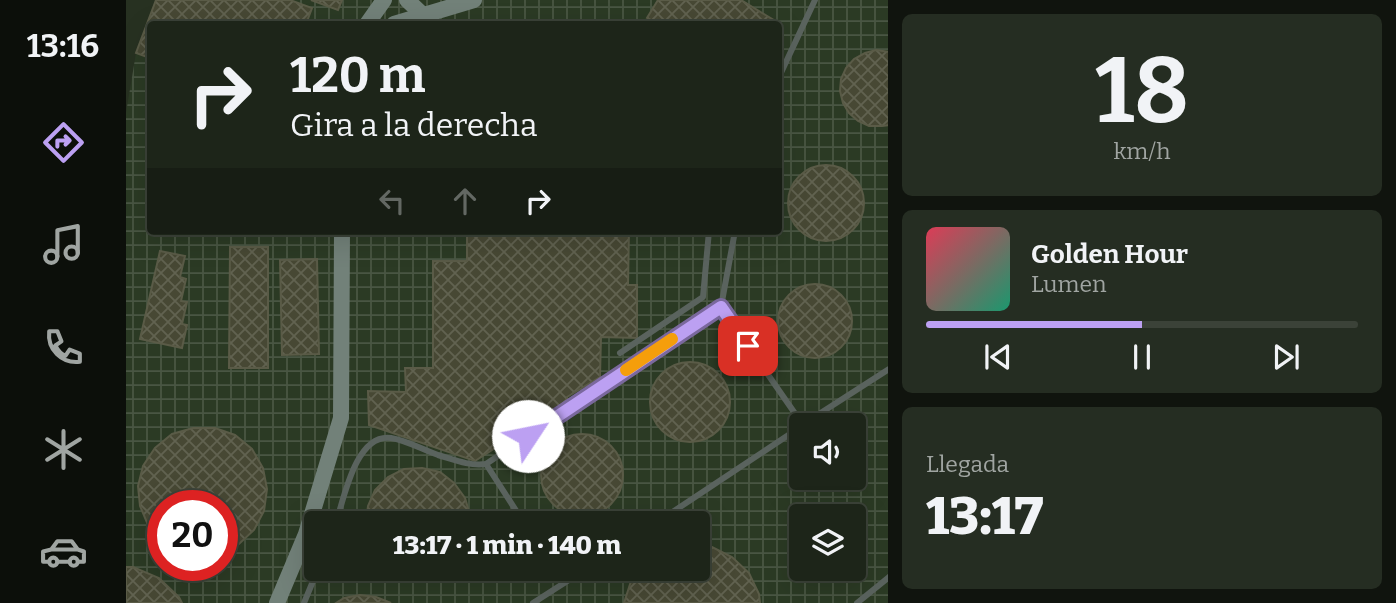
<!DOCTYPE html>
<html lang="es">
<head>
<meta charset="utf-8">
<style>
	:root { --surface:#1d2519; --page:#252d22; --text:#f1f3f6; --muted:#a0a5a2; --line:#3b4238; --accent:#bca0f2 }
	body { margin:0; font-family:Bitter,serif; background:var(--page); color:var(--text); height:100vh; display:flex; flex-direction:column; font-size:26px; white-space:nowrap }
	* { box-sizing:border-box; margin:0 }
	p { font-size:23px; color:var(--muted) }
	.icon { flex:none; width:38px; height:38px; fill:none; stroke:currentColor; stroke-width:2; stroke-linecap:round; stroke-linejoin:round }
	.map { position:relative; flex:1; overflow:hidden }
	.side { display:flex; flex-direction:column; gap:14px; padding:14px; background:#10140e; width:508px }
	.side>* { flex:none }
	.banner { position:absolute; left:21px; top:21px; width:635px; height:214px; border-radius:7px; box-shadow:0 7px 28px #0002,0 0 0 2px var(--line); background:#1d2519; color:var(--text); overflow:hidden }
	.tools { position:absolute; left:663px; top:413px; display:grid; gap:14px }
	.tools a { display:grid; place-items:center; width:77px; height:77px; border-radius:7px; background:var(--surface); box-shadow:0 7px 28px #0002,0 0 0 2px var(--line); font-size:35px }
	.speed { position:absolute; left:21px; top:490px; display:flex; gap:14px; font-size:35px; font-weight:700; text-align:center }
	.speed>* { display:grid; place-content:center; width:91px; height:91px; border-radius:50%; background:var(--surface); box-shadow:0 7px 28px #0002,0 0 0 2px var(--line); line-height:1 }
	.speed .limit { border:10px solid #d22; background:#fff; color:#111 }
	.pin { position:absolute; display:grid; place-items:center; width:60px; height:60px; color:#fff; margin:-30px; border-radius:14px; box-shadow:0 4px 10px #0006 }
	.me { position:absolute; width:77px; margin:-38px; rotate:56deg; stroke-linejoin:round; filter:drop-shadow(0 0 5px #0008) }
	.turn { display:flex; align-items:center; gap:24px; height:147px; padding:0 28px; font-size:32px }
	.turn .icon { width:91px; height:91px; stroke-width:2.5 }
	.turn b { display:block; font-size:49px; line-height:60px }
	.lanes { display:flex; align-items:center; height:66px; padding:0 28px; background:#0003; justify-content:center; gap:35px; direction:ltr }
	.lanes .off { opacity:.35 }
	.big { font-size:52px; font-weight:800; line-height:1.1 }
	.side .tile { flex:1; display:flex; flex-direction:column; justify-content:center; gap:10px; min-width:0; padding:0 24px; border-radius:10px; background:var(--page) }
	.side .dial { align-items:center; gap:0 }
	.dial b { font-size:91px; line-height:1 }
	.song { display:flex; align-items:center; gap:21px }
	.cover { width:84px; height:84px; border-radius:10px; background:linear-gradient(135deg,hsl(350 70% 55%),hsl(160 70% 35%)) }
	.played { height:7px; border-radius:4px; background:linear-gradient(90deg,var(--accent) 50%,var(--line) 50%) }
	.keys { display:flex; justify-content:space-around; direction:ltr }
	.trip { position:absolute; left:178px; top:511px; width:406px; height:70px; border-radius:7px; background:var(--surface); box-shadow:0 7px 28px #0002,0 0 0 2px var(--line); font-weight:800; line-height:70px; text-align:center }
	main { display:flex; flex:1; min-height:0 }
	.dock { display:flex; flex-direction:column; width:126px; justify-content:space-around; align-items:center; background:#0c0f0a; color:var(--muted) }
	.dock .icon { width:49px; height:49px }
	.dock .on { color:var(--accent) }
	.dock b { font-size:32px; color:var(--text) }
	.map>svg:first-child { display:block }
	.industrial { fill:url(#industrial-grid); fill-rule:evenodd }
	.building { fill:url(#building-cross-hatch); stroke:#5a5b47; stroke-width:2 }
	.lines { fill:none; stroke-linecap:round; stroke-linejoin:round }
	.lane { stroke:#5a635e; stroke-width:6 }
	.secondary { stroke:#728179; stroke-width:16 }
	.route-casing { stroke:#7a689d; stroke-width:18 }
	.route { stroke:#bca0f2; stroke-width:12 }
	.slow { stroke:#f59e0b; stroke-width:12 }
</style>
</head>
<body>
<main>
<nav class="dock">
<b>13:16</b>
<svg class="icon on" aria-label="directions" viewBox="0 0 24 24"><path d="M12 3l9 9-9 9-9-9zM9 14v-3h6M13 9l2 2-2 2"/></svg>
<svg class="icon" aria-label="music" viewBox="0 0 24 24"><path d="M9 18V5l10-2v13"/><circle cx="6" cy="18" r="3"/><circle cx="16" cy="16" r="3"/></svg>
<svg class="icon" aria-label="phone" viewBox="0 0 24 24"><path d="M5 4h4l2 5-3 2q2 4 5 5l2-3 5 2v4C11 20 4 13 5 4z"/></svg>
<svg class="icon" aria-label="climate" viewBox="0 0 24 24"><path d="M12 3v18M4 7l16 10M4 17L20 7"/></svg>
<svg class="icon" aria-label="car" viewBox="0 0 24 24"><path d="M5 17H2v-5l4-1 3-4h7l3 4 3 1v5h-3M9 17h6M6 11h13"/><circle cx="7" cy="17" r="2"/><circle cx="17" cy="17" r="2"/></svg>
</nav>
<div class="map">
<svg width="763" height="603" viewBox="0 0 763 603">
	<defs>
		<pattern id="industrial-grid" width="8" height="8" patternUnits="userSpaceOnUse" patternTransform="scale(1.75)"><rect width="8" height="8" fill="#2b3a24"/><path d="M0 4h8M4 0v8" fill="none" stroke="#495643"/></pattern>
		<pattern id="building-cross-hatch" width="8" height="8" patternUnits="userSpaceOnUse" patternTransform="scale(1.75)"><rect width="8" height="8" fill="#474834"/><path d="M0 0l8 8M0 8l8-8" fill="none" stroke="#616250"/></pattern>
	</defs>
	<rect width="100%" height="100%" fill="#273121"/>
	<path class="industrial" d="M30,0h732v603h-762v-490l10,-60zM24,24h629v207h-629zM676,425h52v53h-52zM37,506h59v59h-59zM676,516h52v53h-52zM191,523h381v46h-381z"/>
	<g class="building">
		<path d="M30,0h134l22,8 -6,16h-156v34l-14,-5z"/>
		<path d="M185,0h31l-4,10z"/>
		<path d="M532,0h83l36,22 -2,2h-117l-11,-6z"/>
		<path d="M750,50l13,2v73l-7,1h-13l-11,-5 -9,-8 -6,-10 -3,-12 1,-12 5,-11 8,-9 11,-6z"/>
		<circle cx="700" cy="203" r="38"/>
		<path d="M341,231h162l-1,54h9v53l-36,-1 -1,40 -33,20v5l-92,59 -106,-36 -1,-34 38,1 -1,-24h28v-107h34z"/>
		<path d="M104,247h38v121h-39z"/>
		<path d="M34,251l25,5 -5,21 6,2 -5,22 6,1 -5,22 5,1 -5,23 -42,-9z"/>
		<path d="M191,259l2,95 -37,1 -2,-95z"/>
		<circle cx="689" cy="321" r="37"/>
		<circle cx="564" cy="402" r="40"/>
		<path d="M67,428h22l20,7 17,14 11,19 4,21 -3,22 -10,19 -15,14 -17,8v-46h-59v35l-15,-16 -8,-19 -2,-20 5,-20 12,-18 17,-14z"/>
		<circle cx="456" cy="475" r="41"/>
		<path d="M296,468l18,4 14,11 11,15 5,17 -1,8h-103l2,-17 7,-16 13,-13 16,-8z"/>
		<path d="M572,545l14,2 20,10 17,16 10,21 1,9h-136l8,-25 8,-9h58z"/>
		<path d="M0,567h7l26,11 20,19 3,6h-56z"/>
		<path d="M234,595l16,2 15,6h-55l8,-5z"/>
	</g>
	<g class="lines">
		<g class="lane">
			<path d="M653,77l36,-77"/>
			<path d="M595,307l82,118"/>
			<path d="M494,353l83,-56 6,-66"/>
			<path d="M676,425l87,-56"/>
			<path d="M360,464l38,59"/>
			<path d="M210,523c8,-25 20,-90 55,-85 15,2 32,12 47,17 17,5 30,11 48,9l235,-157 14,-76"/>
			<path d="M530,523l146,-97"/>
			<path d="M428,569l9,14"/>
			<path d="M178,603l14,-34"/>
			<path d="M407,603l53,-34"/>
			<path d="M731,603l32,-26"/>
		</g>
		<g class="secondary">
			<path d="M281,0l16,15"/>
			<path d="M241,24l17,-24"/>
			<path d="M268,24l80,-24"/>
			<path d="M151,603l29,-69 35,-116 1,-187"/>
		</g>
	</g>
	<g class="lines">
		<defs>
			<path id="route" d="M402,436l193,-129 27,39"/>
		</defs>
		<use href="#route" class="route-casing"/>
		<use href="#route" class="route"/>
		<path class="slow" d="M500,370l46,-31"/>
	</g>
</svg>
<div class="tools">
<a><svg class="icon" aria-label="sound" viewBox="0 0 24 24"><path d="M4 9h4l5-4v14l-5-4H4zM17 9q2 3 0 6"/></svg></a>
<a><svg class="icon" aria-label="layers" viewBox="0 0 24 24"><path d="M12 4l9 5-9 5-9-5zM3 14l9 5 9-5"/></svg></a>
</div>
<div class="speed"><div class="limit">20</div></div>
<div class="pin" style="left:622px;top:346px;background:#d93025"><svg class="icon" aria-label="arrive" viewBox="0 0 24 24"><path d="M6 21V4h12l-3 4 3 4H6"/></svg></div>
<svg class="me" style="left:402px;top:436px" viewBox="-20 -20 40 40"><circle r="19" fill="#fff"/><path d="M0-13L10 11 0 6-10 11z" fill="#bca0f2"/></svg>
<div class="trip">13:17 · 1 min · 140 m</div>
<div class="banner">
<div class="turn"><svg class="icon" aria-label="right" viewBox="0 0 24 24"><path d="M7 20v-9h11M14 6l5 5-5 5"/></svg><div><b>120 m</b>Gira a la derecha</div></div>
<div class="lanes"><svg class="icon off" aria-label="left" viewBox="0 0 24 24"><path d="M17 20v-9H6M10 6l-5 5 5 5"/></svg><svg class="icon off" aria-label="ahead" viewBox="0 0 24 24"><path d="M12 20V5M6 11l6-6 6 6"/></svg><svg class="icon" aria-label="right" viewBox="0 0 24 24"><path d="M7 20v-9h11M14 6l5 5-5 5"/></svg></div>
</div>
</div>
<section class="side">
<div class="tile dial"><b>18</b><p>km/h</p></div>
<div class="tile">
<div class="song"><i class="cover"></i><div><b>Golden Hour</b><p>Lumen</p></div></div>
<div class="played"></div>
<div class="keys"><svg class="icon" aria-label="previous" viewBox="0 0 24 24"><path d="M18 5L8 12l10 7zM5 5v14"/></svg><svg class="icon" aria-label="pause" viewBox="0 0 24 24"><path d="M8 5v14M16 5v14"/></svg><svg class="icon" aria-label="next" viewBox="0 0 24 24"><path d="M6 5l10 7-10 7zM19 5v14"/></svg></div>
</div>
<div class="tile"><p>Llegada</p><b class="big">13:17</b></div>
</section>
</main>
</body>
</html>
